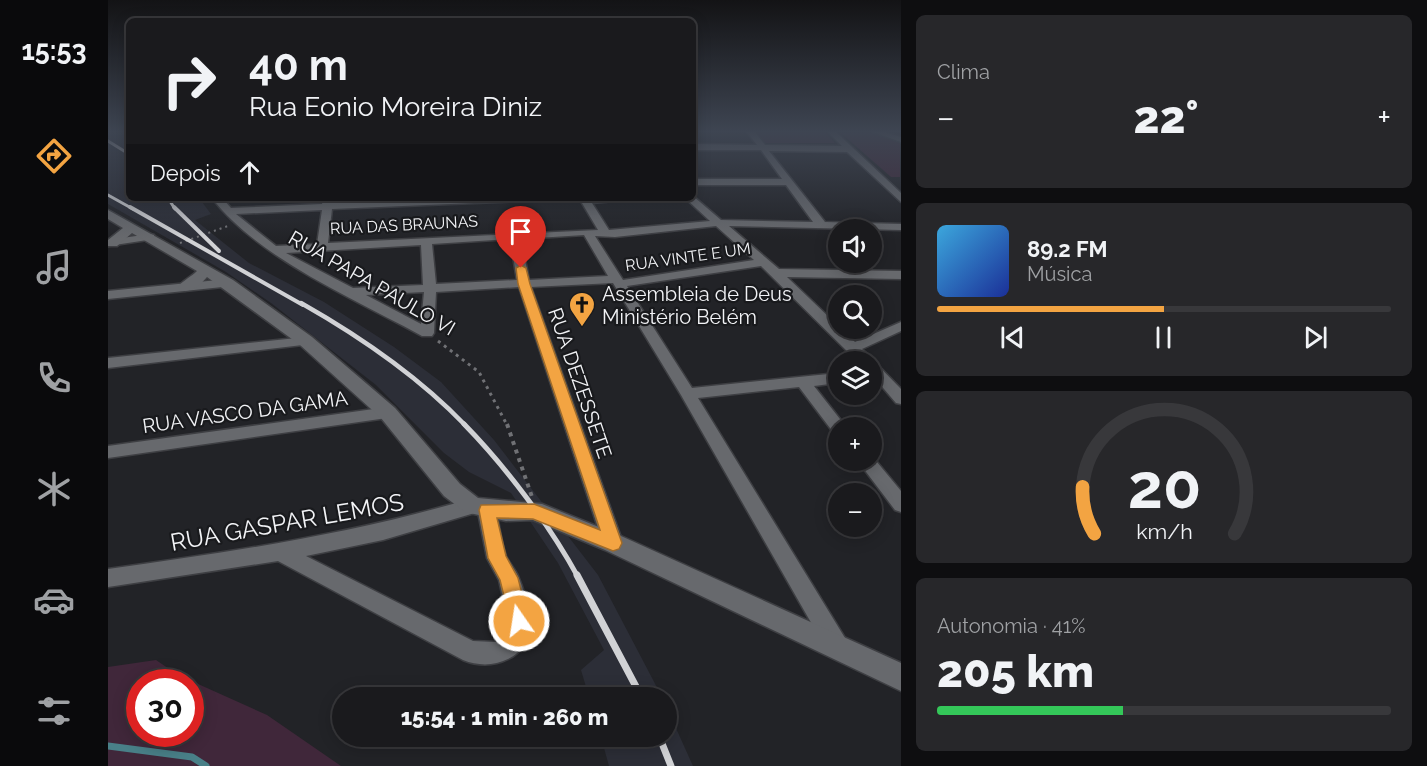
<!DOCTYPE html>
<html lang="pt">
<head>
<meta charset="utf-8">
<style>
	:root { --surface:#1a1a1d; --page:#27272a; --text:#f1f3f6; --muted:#9fa1a4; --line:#38383b; --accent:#f3a442 }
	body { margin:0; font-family:Raleway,sans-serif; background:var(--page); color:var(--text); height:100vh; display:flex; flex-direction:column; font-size:22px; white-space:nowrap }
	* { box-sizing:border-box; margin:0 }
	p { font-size:20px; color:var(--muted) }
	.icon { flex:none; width:33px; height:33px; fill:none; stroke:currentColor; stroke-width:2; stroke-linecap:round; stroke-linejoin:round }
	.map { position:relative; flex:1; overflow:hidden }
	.details { display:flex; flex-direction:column; gap:15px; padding:15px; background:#0e0e10; width:526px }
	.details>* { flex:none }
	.hud { position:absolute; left:18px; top:18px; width:570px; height:183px; border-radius:9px; box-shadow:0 3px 15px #0003,0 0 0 2px var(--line); background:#1a1a1d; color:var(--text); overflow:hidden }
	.tools { position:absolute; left:720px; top:219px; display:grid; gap:12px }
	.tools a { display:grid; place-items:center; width:54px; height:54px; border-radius:50%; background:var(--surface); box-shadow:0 3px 15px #0003,0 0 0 2px var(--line); font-size:30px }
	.speed { position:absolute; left:18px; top:669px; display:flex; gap:12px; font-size:30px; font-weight:700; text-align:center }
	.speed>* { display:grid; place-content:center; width:78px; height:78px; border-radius:50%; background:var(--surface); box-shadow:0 3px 15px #0003,0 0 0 2px var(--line); line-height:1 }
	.speed .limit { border:9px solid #d22; background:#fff; color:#111 }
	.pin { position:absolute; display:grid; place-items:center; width:51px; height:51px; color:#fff; margin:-62px -26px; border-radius:50% 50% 50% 0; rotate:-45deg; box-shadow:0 0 6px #0007 }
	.pin .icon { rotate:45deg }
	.me { position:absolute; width:66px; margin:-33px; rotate:347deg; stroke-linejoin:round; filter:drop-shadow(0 0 4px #0008) }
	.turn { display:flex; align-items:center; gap:21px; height:126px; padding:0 24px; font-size:27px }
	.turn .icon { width:78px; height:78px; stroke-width:2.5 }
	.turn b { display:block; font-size:42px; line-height:51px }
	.then { display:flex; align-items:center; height:57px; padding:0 24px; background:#0003; gap:12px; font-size:22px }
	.big { font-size:45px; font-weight:800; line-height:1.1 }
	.details .widget { flex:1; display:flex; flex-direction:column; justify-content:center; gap:9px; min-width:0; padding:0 21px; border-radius:9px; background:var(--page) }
	.details .dial { align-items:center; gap:0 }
	.dial svg { height:156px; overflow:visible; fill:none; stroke:var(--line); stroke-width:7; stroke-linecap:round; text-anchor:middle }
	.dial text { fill:var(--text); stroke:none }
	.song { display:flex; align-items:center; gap:18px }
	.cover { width:72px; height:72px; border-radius:9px; background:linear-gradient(135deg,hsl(200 70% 55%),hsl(230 70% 35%)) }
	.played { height:6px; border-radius:3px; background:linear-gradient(90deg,var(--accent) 50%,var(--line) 50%) }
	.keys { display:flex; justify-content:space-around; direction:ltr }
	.heat { display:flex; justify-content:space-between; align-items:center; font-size:33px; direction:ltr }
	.charge { height:9px; border-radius:4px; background:linear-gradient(90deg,#34c759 41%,var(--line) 0) }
	.trip { position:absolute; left:224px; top:687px; width:345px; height:60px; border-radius:30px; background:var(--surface); box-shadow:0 3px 15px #0003,0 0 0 2px var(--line); font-weight:800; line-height:60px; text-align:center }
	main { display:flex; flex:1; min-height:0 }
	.tabs { display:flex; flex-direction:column; width:108px; justify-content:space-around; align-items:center; background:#0a0a0c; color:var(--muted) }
	.tabs .icon { width:42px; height:42px }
	.tabs .selected { color:var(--accent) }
	.tabs b { font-size:27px; color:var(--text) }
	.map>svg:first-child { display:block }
	.built { fill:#2c2e37 }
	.green { fill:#40273a; fill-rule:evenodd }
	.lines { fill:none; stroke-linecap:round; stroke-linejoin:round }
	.stream { stroke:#498088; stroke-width:7 }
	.street-casing { stroke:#3e3f43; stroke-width:3 }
	.secondary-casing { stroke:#3e3f43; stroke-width:3 }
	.path-far2 { stroke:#707175; stroke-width:2; stroke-dasharray:2 4; stroke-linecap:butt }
	.path-far1 { stroke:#707175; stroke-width:3; stroke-dasharray:3 4.5; stroke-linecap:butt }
	.path { stroke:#707175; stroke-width:4; stroke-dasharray:4 5; stroke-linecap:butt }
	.street { fill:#67696d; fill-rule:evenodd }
	.secondary { fill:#67696d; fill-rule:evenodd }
	.rail-far4 { stroke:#d1d2d5; stroke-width:3 }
	.rail-far3 { stroke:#d1d2d5; stroke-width:4 }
	.rail-far2 { stroke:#d1d2d5; stroke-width:4.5 }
	.rail-far1 { stroke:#d1d2d5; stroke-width:5 }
	.rail { stroke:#d1d2d5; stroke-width:7 }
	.route { fill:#f3a442; stroke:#9e6b2b; stroke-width:1.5 }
	.labels { text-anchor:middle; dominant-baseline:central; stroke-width:4.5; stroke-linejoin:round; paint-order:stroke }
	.far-street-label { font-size:16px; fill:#f2f3f6; stroke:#191a1d }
	.street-label { font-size:20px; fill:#f2f3f6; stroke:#191a1d }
	.poi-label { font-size:20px; fill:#f2f3f6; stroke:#191a1d; text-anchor:start }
	.near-street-label { font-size:24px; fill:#f2f3f6; stroke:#191a1d }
</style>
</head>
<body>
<main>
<nav class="tabs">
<b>15:53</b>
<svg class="icon selected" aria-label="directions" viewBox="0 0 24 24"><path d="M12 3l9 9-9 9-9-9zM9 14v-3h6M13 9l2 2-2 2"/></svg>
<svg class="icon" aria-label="music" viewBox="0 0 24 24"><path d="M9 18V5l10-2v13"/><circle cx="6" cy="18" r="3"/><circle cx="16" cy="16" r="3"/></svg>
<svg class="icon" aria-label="phone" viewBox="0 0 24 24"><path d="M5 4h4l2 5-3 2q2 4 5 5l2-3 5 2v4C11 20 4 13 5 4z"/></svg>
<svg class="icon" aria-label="climate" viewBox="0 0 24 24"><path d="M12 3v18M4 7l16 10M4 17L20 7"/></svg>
<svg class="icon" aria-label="car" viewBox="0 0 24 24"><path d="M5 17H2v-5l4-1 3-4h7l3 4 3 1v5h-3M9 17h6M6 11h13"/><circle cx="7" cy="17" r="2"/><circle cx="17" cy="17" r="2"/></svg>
<svg class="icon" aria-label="filters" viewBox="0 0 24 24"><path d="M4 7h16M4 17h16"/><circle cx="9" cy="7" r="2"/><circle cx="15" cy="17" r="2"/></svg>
</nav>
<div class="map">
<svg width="793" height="766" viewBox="0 0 793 766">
	<rect width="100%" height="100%" fill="#222327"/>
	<g class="built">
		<path d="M0,132h14l7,3v63h70l12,16 -16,6 54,43 75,39 70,45 47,35 53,58 104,135 64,122h-73l-8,-27 23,-20 -46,-87 -47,-70 -42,-21 -25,-19 -68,-68 -105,-82 -45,-31 -118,-68z"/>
		<path d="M558,706l27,60h-84l-8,-29 65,-1z"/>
	</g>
	<g class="green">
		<path d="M648,132h69l10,11h-71z"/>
		<path d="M762,132l30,11v34h-9l-50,-44z"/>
		<path d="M48,660l22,15 89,40 74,51h-233v-99zM32,682h50v52h-50z"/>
	</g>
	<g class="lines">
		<path class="stream" d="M0,746l84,11 14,9"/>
		<defs>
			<g id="street">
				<path d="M639,132h8l10,13 77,1 -14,-14h8l65,61v9l-54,-50 -78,-1 56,71 76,2v6l-172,-4 50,43 122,2v8l-114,-2 68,65 46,-20v9l-39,18 39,40v15l-5,-1 -24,-28v-13h-14l-97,-96 -134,20 65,102 146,-15v10l-24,3 33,42h-9v6l-5,-2 -34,-45 -101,11 147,240 3,8 -3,8 -8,3 -8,-3 -148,-259 -68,-112 -82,4 92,256 -3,6 -7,3 -7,-3 -3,-6 -84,-256 -83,5 -2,41 -2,3h-10c-69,-38 -163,-77 -210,-138h10l9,10 91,-4 2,-6h8l1,5 120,-5h74l-5,3 -190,8 -4,34 270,-13 -19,-32h40l-5,3 -22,2 17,27 101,-9 -25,-23h8v-2l28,24 92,2 -27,-37h-93v-6h89l-21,-29h-68v-6l64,1zM214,210l-5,34 -41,2 -40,-32zM608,226l38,34 -131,20 -28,-44 20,1zM476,235l24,41 -79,4 -8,-41zM402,239l7,41 -81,4 -4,-40zM313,245l2,40 -70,3 -67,-35zM316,292l-3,32 -55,-29z"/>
				<path d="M765,132h11l17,5v5z"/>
				<path d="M42,234l4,1v4l-46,7v-6z"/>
				<path d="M120,279l4,1v6l-124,13v-8z"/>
				<path d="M198,337l5,1 2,3 -2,3 -203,24v-10z"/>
				<path d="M280,407l6,2 2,4 -2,4 -286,41v-12z"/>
				<path d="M764,456l29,35v21l-6,-2 -38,-50h15z"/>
				<path d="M365,498l6,3 2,3 6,-2 7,3 2,5c3,14 5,32 10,46 3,7 9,13 12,20 11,26 22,68 -10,83 -14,7 -30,7 -45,1l-185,-99 -170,26v-18c123,-17 245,-35 365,-71zM370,512l9,46 12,22 9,41 -2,13 -11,8 -22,-1 -167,-85 77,-16z"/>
			</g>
			<path id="secondary" d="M0,210l125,70 79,57 83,71 65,76 18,14 64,6 79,32 280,127v28l-296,-141 -72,-30 -27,1 -41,-9 -21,-16 -63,-78 -81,-73 -93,-68c-7,8 -15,16 -27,13l-2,-3c4,-6 13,-10 19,-16l-65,-38 -15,13h-9v-6l15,-12 -15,-9z"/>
		</defs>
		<use href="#street" class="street-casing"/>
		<use href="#secondary" class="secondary-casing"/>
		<path class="path-far2" d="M72,243l48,-17"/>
		<path class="path-far1" d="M330,341l41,31 28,53"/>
		<path class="path" d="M399,424l25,73"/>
		<use href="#street" class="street"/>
		<use href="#secondary" class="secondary"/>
		<g class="rail-far4">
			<path d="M0,141l21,13"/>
			<path d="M0,195l25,14"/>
			<path d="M60,198l7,11"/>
		</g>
		<g class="rail-far3">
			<path d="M22,207l173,98"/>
			<path d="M66,207l45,44"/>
		</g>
		<path class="rail-far2" d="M193,303c60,34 116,72 164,122"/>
		<path class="rail-far1" d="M356,424c42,43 85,100 114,153"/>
		<g class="rail">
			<path d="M469,575l65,123"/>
			<path d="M551,736l12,30"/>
		</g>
	</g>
	<linearGradient id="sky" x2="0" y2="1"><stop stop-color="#131315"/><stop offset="0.55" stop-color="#3e4552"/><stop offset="1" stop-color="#3e4552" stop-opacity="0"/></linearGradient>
	<rect width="793" height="239" fill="url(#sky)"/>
	<path class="route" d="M413,265l5,3 4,16 92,259 -3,6 -6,2 -80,-32 -36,-1 9,38 12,22 11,43 -3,7 -7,3 -7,-3 -12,-48 -12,-22 -9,-48 2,-5 53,-1 66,26 -82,-246 -2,-16z"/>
	<defs>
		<symbol id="church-pin" viewBox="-11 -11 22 30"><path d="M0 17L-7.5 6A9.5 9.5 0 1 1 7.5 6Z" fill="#f3a442" stroke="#191a1d"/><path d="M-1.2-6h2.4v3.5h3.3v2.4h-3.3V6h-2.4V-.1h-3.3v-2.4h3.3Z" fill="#111"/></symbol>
	</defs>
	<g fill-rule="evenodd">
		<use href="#church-pin" x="459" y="290" width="30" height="40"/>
	</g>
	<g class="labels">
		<g class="far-street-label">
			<text transform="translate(296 225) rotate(-3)">RUA DAS BRAUNAS</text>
			<text transform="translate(580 257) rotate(-8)">RUA VINTE E UM</text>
		</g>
		<g class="street-label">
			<text transform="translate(264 283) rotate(30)">RUA PAPA PAULO VI</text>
			<text transform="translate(472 383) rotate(71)">RUA DEZESSETE</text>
			<text transform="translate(137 412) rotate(-8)">RUA VASCO DA GAMA</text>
		</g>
		<g class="poi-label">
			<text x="494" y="294">Assembleia de Deus<tspan x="494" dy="23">Ministério Belém</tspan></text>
		</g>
		<g class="near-street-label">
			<text transform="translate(179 522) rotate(-10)">RUA GASPAR LEMOS</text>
		</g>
	</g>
</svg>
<div class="tools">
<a><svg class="icon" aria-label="sound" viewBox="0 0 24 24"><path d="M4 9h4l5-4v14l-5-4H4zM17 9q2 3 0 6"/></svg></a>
<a><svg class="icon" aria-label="search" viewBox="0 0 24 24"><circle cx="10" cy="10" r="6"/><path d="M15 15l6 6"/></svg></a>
<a><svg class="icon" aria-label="layers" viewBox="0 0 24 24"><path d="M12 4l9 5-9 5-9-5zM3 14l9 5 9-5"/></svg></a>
<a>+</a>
<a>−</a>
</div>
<div class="speed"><div class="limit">30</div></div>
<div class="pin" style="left:413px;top:268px;background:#d93025"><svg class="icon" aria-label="arrive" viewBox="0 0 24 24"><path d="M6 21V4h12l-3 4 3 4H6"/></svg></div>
<svg class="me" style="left:411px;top:621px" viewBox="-20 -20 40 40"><circle r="17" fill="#f3a442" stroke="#fff" stroke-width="3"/><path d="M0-11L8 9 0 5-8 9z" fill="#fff"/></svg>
<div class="trip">15:54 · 1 min · 260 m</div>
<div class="hud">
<div class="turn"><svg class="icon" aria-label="right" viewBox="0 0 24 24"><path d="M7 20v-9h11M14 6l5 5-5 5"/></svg><div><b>40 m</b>Rua Eonio Moreira Diniz</div></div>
<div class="then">Depois<svg class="icon" aria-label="ahead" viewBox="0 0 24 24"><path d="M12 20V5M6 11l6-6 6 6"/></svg></div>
</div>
</div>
<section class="details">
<div class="widget"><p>Clima</p>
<div class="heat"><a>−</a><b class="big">22°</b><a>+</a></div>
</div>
<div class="widget">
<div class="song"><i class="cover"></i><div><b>89.2 FM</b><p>Música</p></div></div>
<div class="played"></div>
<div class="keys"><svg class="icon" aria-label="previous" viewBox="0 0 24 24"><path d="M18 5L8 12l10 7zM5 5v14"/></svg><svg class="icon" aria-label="pause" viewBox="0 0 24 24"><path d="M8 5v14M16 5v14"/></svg><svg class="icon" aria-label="next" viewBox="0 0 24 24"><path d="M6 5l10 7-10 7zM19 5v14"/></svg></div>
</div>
<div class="widget dial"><svg viewBox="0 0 100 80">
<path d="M14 69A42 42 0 1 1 86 69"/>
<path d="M14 69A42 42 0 0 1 8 45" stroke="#f3a442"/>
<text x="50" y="56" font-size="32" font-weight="700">20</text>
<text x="50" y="72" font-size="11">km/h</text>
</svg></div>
<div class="widget"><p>Autonomia · 41%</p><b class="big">205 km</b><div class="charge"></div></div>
</section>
</main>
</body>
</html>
